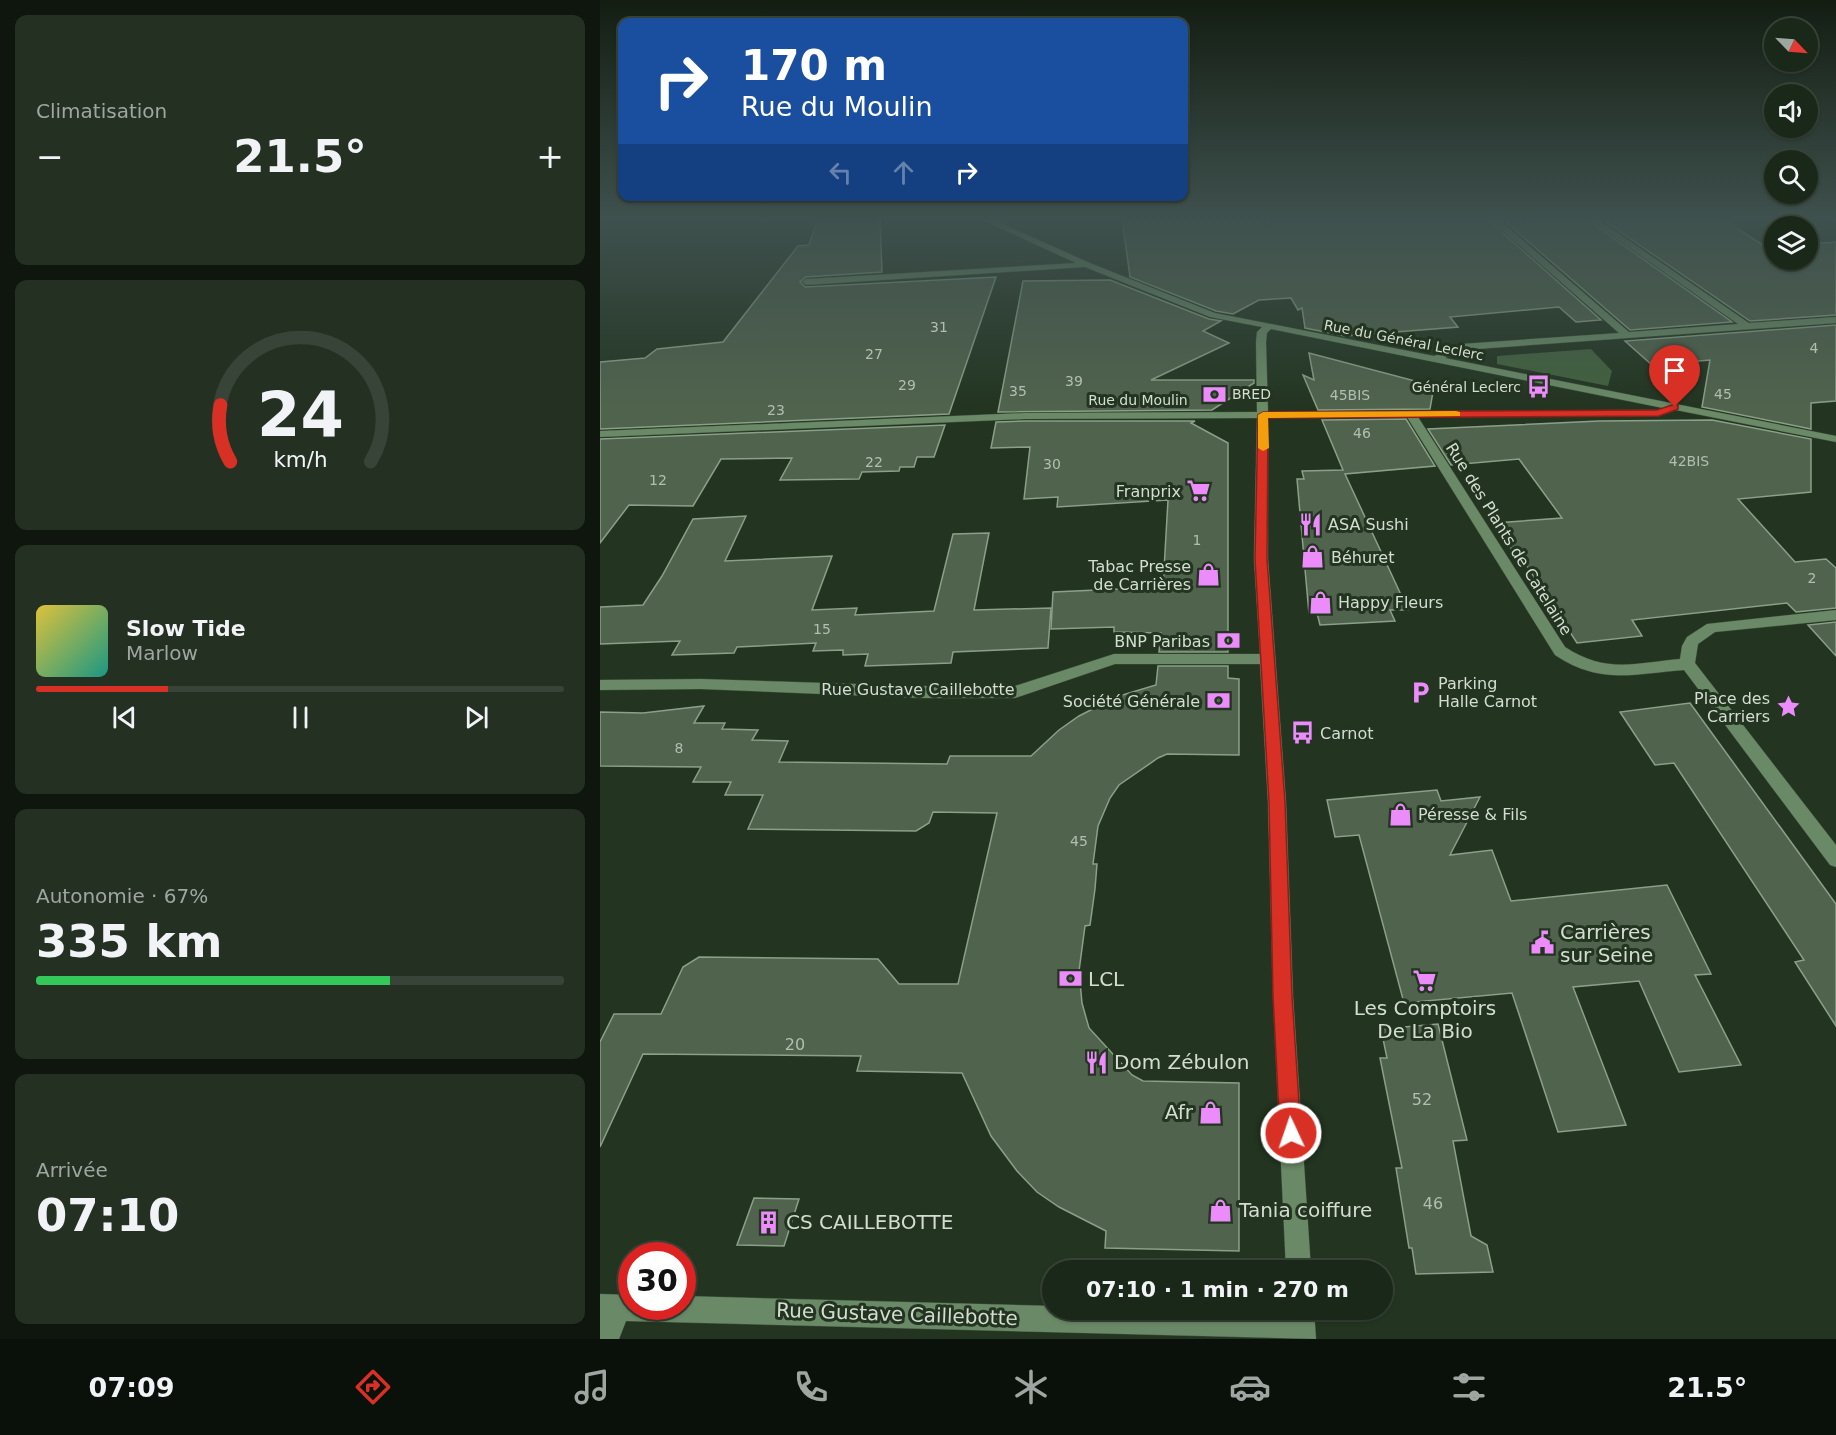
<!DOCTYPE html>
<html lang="fr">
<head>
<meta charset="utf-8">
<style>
	:root { --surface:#1a2819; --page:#233022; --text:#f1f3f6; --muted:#9fa6a2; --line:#384438; --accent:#d93025 }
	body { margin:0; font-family:"DejaVu Sans",sans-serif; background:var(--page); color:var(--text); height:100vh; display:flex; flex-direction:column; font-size:22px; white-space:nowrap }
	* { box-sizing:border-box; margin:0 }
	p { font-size:20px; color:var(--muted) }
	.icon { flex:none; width:33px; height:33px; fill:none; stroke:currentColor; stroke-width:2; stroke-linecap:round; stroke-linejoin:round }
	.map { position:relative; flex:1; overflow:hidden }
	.drawer { display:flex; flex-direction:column; gap:15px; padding:15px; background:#0e160e; width:600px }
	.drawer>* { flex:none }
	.hud { position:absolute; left:18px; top:18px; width:570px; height:183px; border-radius:12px; box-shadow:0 2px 4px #0004,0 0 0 2px var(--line); background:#1a4fa0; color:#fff; overflow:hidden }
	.needle { width:39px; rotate:115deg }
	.tools { position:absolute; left:1164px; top:18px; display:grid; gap:12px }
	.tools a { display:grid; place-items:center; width:54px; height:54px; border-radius:50%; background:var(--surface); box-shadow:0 2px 4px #0004,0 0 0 2px var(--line); font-size:30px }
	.speed { position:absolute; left:18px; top:1242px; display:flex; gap:12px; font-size:30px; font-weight:700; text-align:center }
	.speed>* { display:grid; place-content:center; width:78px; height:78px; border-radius:50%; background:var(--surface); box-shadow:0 2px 4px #0004,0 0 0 2px var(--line); line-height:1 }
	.speed .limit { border:9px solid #d22; background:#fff; color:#111 }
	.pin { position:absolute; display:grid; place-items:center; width:51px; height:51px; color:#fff; margin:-62px -26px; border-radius:50% 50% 50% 0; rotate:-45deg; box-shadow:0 0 6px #0007 }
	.pin .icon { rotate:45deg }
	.me { position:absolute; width:66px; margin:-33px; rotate:357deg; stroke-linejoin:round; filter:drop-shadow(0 0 4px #0008) }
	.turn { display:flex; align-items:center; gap:21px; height:126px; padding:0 24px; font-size:27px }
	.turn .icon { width:78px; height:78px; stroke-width:2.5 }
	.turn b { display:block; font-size:42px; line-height:51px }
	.lanes { display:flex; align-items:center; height:57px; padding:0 24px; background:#0003; justify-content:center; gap:30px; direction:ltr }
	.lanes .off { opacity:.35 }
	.big { font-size:45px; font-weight:600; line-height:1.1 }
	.drawer .card { flex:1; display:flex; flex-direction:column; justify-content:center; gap:9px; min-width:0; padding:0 21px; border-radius:12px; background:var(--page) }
	.drawer .dial { align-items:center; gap:0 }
	.dial svg { height:156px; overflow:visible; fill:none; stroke:var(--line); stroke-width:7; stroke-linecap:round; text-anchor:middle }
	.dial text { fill:var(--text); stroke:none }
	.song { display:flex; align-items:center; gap:18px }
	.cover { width:72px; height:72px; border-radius:9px; background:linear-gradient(135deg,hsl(50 70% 55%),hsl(170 70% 35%)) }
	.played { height:6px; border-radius:3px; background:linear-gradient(90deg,var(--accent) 25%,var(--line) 25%) }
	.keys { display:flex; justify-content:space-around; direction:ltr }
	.heat { display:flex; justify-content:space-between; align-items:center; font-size:33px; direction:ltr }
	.charge { height:9px; border-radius:4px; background:linear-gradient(90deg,#34c759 67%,var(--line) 0) }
	.trip { position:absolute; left:442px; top:1260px; width:351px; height:60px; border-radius:30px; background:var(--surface); box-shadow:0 2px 4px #0004,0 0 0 2px var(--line); font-weight:600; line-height:60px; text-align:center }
	.tab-bar { display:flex; height:96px; justify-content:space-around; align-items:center; background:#0a100a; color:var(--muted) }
	.tab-bar .icon { width:42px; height:42px }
	.tab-bar .on { color:var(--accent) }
	.tab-bar b { font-size:27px; color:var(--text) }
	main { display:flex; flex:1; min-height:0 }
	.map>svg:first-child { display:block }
	.green { fill:#42613f }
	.building { fill:#50634d; stroke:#8ba088; stroke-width:1.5 }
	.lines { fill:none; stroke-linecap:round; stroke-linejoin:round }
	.minor-casing { stroke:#3f503d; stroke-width:1 }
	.minor { fill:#6a8a67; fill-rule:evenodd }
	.route { fill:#d93025; stroke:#8d1f18; stroke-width:1.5 }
	.slow { fill:#f59e0b }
	.labels { text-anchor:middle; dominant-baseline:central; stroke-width:6; stroke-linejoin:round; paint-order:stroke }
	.number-label { font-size:14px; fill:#b2bfb0 }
	.far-street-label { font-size:14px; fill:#d3ded1; stroke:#233521 }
	.far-poi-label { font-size:14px; fill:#d3ded1; stroke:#233521; text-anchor:end }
	.poi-label { font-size:16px; fill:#d3ded1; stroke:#233521; text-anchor:start }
	.street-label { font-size:16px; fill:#d3ded1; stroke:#233521 }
	.near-number-label { font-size:16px; fill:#b2bfb0 }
	.near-poi-label { font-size:20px; fill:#d3ded1; stroke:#233521; text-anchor:start }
	.near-street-label { font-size:20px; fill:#d3ded1; stroke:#233521 }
</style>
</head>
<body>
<main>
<section class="drawer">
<div class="card"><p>Climatisation</p>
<div class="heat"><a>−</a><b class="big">21.5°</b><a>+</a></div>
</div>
<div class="card dial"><svg viewBox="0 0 100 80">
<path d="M14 69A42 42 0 1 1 86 69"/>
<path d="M14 69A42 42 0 0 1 9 40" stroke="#d93025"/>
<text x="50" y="56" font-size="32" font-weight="700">24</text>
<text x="50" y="72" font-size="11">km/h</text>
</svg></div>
<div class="card">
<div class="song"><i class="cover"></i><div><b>Slow Tide</b><p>Marlow</p></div></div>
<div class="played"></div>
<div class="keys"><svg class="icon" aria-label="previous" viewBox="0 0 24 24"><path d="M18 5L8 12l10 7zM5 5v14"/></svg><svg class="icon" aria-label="pause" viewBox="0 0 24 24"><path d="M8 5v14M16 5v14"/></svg><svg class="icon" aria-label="next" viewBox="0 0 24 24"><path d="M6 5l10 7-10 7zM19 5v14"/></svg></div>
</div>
<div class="card"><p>Autonomie · 67%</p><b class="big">335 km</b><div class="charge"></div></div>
<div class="card"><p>Arrivée</p><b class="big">07:10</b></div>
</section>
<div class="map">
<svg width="1236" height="1339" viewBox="0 0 1236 1339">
	<rect width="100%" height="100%" fill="#233521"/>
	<path class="green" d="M991,349l21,22 -4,15 -111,-22v-8z"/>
	<g class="building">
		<path d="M218,218h62l2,54 -76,5 -6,5 5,5 191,-10 -47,137 -349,15v-67l45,-4 12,-9 66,-7 75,-96 11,-1z"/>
		<path d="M522,218h364l115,102 -25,2 -17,-15 -109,10 8,10 -113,9 -40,-8 -3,-20 -4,2 -7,-12 -32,2 -26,14 -17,-3 -86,-34z"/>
		<path d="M901,218h84l147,104 -102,8z"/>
		<path d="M1000,218h121l45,29h8v13h34v-16l28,-2v73l-86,6z"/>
		<path d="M510,280l99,39 12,2 -18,10 26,12 -78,37h103v3l-42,27 -214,2 25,-131z"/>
		<path d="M1236,325v76l-25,2v26l-109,-22 8,-47 -58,5 -27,-24z"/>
		<path d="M709,353l125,33 -4,23 -112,1 -15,-35 11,5z"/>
		<path d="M806,419l29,47 -90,8 63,136h-18l5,11 -75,4 -3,-12 -8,1 -12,-135h7l-2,-8 41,-1 -21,-50z"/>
		<path d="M1112,420l99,19v53l-73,7 57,63 31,-3 10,9v40l-40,4 -9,-9 -155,17 10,16 -65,7 -50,-77h-5l-27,-43 67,-5 -43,-59 -68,6 -23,-36 171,-8z"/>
		<path d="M425,421h170l-4,2 37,20v209h-69l2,-19 -47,-1v-5l-63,2 2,-37 110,-5 5,-87 -111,7 1,-10 -34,2 6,-52 -39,1 5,-26z"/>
		<path d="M345,425l-11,32h-17l-3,10h-14l-1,4 -37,1 -3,7 -79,1 12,-22 -71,1 -28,47 -64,-1 -29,38v-104z"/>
		<path d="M146,516l-21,45 107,-5 -20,54 45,-2 -2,7 79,-4 19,-77 36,-1 -15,77 77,-2 -3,40 -95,4 -2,11 -86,3 3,-12 -25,1v-5l-30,1 3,-8 -79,4 -3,6 -62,2 8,-14 -80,3v-37l43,-2 19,-29 31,-57z"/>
		<path d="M1236,622v34l-28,-31z"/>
		<path d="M558,666h70v12l11,1v76l-72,-1 -9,4 -39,27 -9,13 -12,28 -5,38h4l-2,25 -5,36 -5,1 -6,45 3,32 7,25 43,47 11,6 96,2v168l-134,-3 1,-17 -47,-24 -22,-15 -20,-21 -26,-35 -29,-63 -105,-2 4,-15 -218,-2 -43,93v-105l14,-28h47l22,-47 16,-10 179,2 21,25h59l39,-171 -64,-1 -4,11 -13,8 -168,-2 15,-34h-38l6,-13h-38l8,-15 -101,-1v-54l43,1 61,-7 -10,17h31l-3,6 36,1 -6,10 36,1 -9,21 168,2 3,-8h81l28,-26 20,-14 37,-19 40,-12z"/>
		<path d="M1090,703l146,201v122l-41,-64 9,-2 -130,-197 -19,2 -35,-53z"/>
		<path d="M837,790l4,11 39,-4 -30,58 42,-5 19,51 156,-16 44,89 -16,1 46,90 -62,7 -40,-91 -66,6 53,138 -68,7 -46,-139 -108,10 -45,-168 -24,2 -8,-37z"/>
		<path d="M838,1024l29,116 -14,1 18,95 16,9 6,27 -77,2 -4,-26h-3l-13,-80h6l-22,-110h7l-6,-29z"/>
		<path d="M154,1198l45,1 -15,47 -47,-1z"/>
	</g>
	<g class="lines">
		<defs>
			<g id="minor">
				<path d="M378,218h11l101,45 125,50 219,43 27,-12 158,-11 -131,-115h9l132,114 109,-8 -151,-106h9l153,105 87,-6v6l-373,27 -18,8 391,78v6l-160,-32 -17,6 -241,1 147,230c41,27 70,16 115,12l2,-13 5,-9 20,-13 129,-14v10l-121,12 -17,12 -3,19 141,182v22l-6,-2 -146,-195c-51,4 -84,15 -129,-15l-148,-238 -139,1v141l18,243 7,194 18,274h-25l-13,-274 -5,-194 -8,-138h-145l-100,34h-95l-219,-9 -101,1v-10l101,-1 219,7h95l99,-32h146l-6,-95 3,-141 -232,1 -425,18v-6l425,-18 232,-1 -1,-70 1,-10 5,-5 -52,-10 -125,-50 -279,18 -4,-3 4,-3 270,-16zM671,329l392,79 -5,2 -390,2 -2,-70 1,-9z"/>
				<path d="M0,1294l32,1v11h50v-10l371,10v4l235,2v-2h26l2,29 -690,-18 -7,18h-19z"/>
			</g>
		</defs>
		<use href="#minor" class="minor-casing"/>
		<use href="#minor" class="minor"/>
	</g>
	<linearGradient id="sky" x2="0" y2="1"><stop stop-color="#131d12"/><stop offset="0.54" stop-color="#3f514e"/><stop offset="1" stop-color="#3f514e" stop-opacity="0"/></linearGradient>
	<rect width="1236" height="406" fill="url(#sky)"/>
	<path class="route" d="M1075,404l3,1v4l-19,7 -391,2 -1,141 18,243 7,194 9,137 -3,8 -7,3 -8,-3 -3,-8 -7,-137 -4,-194 -14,-243 3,-144 5,-3 394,-2z"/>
	<path class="slow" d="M856,411l4,1v4l-192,2 1,30 -6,3 -5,-3v-33l5,-3z"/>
	<defs>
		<symbol id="bus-bare" viewBox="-9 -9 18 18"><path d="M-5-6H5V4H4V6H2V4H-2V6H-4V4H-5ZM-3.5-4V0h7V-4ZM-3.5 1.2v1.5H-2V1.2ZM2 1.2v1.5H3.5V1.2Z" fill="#ec8cfb" stroke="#233521" stroke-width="2.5" paint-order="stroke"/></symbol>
		<symbol id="bank-bare" viewBox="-9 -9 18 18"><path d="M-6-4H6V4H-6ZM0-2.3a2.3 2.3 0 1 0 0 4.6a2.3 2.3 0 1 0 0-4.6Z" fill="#ec8cfb" stroke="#233521" stroke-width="2.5" paint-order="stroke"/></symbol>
		<symbol id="supermarket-bare" viewBox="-9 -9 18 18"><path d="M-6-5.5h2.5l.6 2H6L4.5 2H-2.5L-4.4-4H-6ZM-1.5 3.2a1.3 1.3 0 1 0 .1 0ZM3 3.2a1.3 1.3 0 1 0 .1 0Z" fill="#ec8cfb" stroke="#233521" stroke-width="2.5" paint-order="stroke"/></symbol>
		<symbol id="restaurant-bare" viewBox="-9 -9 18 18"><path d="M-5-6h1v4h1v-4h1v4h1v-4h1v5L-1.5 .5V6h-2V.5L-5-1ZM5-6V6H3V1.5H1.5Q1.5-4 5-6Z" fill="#ec8cfb" stroke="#233521" stroke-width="2.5" paint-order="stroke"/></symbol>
		<symbol id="shop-bare" viewBox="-9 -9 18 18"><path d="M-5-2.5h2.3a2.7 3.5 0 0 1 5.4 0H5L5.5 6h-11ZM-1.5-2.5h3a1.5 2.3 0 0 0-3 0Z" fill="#ec8cfb" stroke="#233521" stroke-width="2.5" paint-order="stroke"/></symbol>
		<symbol id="parking-bare" viewBox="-9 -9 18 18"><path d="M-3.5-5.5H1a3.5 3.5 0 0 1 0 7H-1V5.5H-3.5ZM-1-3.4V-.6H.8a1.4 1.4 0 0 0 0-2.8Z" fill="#ec8cfb" stroke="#233521" stroke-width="2.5" paint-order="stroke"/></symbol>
		<symbol id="sight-bare" viewBox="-9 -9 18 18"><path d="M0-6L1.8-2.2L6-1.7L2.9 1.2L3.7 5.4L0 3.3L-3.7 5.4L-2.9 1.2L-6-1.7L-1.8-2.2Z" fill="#ec8cfb" stroke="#233521" stroke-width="2.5" paint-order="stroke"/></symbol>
		<symbol id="civic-bare" viewBox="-9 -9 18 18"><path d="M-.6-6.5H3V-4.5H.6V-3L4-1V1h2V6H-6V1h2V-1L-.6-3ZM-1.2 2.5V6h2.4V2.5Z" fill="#ec8cfb" stroke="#233521" stroke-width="2.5" paint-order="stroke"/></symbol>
		<symbol id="building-bare" viewBox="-9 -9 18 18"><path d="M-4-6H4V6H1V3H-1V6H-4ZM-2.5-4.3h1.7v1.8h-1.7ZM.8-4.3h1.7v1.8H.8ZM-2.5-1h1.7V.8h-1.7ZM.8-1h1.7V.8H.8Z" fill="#ec8cfb" stroke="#233521" stroke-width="2.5" paint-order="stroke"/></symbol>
	</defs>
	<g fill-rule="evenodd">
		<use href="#bus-bare" x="922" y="370" width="33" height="33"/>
		<use href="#bank-bare" x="598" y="378" width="33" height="33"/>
		<use href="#supermarket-bare" x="582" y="474" width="33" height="33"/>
		<use href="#restaurant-bare" x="694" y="508" width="33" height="33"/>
		<use href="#shop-bare" x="696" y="540" width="33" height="33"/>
		<use href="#shop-bare" x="592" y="558" width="33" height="33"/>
		<use href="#shop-bare" x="704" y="586" width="33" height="33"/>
		<use href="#bank-bare" x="612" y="624" width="33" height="33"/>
		<use href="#parking-bare" x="804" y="676" width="33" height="33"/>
		<use href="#bank-bare" x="602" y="684" width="33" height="33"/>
		<use href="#sight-bare" x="1172" y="690" width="33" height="33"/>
		<use href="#bus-bare" x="686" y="716" width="33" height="33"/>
		<use href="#shop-bare" x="784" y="798" width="33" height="33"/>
		<use href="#civic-bare" x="926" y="926" width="33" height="33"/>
		<use href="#bank-bare" x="454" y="962" width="33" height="33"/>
		<use href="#supermarket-bare" x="808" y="964" width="33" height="33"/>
		<use href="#restaurant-bare" x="480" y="1046" width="33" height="33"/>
		<use href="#shop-bare" x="594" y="1096" width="33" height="33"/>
		<use href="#shop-bare" x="604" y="1194" width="33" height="33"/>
		<use href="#building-bare" x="152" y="1206" width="33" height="33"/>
	</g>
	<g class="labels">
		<g class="number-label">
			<text x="339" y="327">31</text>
			<text x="1214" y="348">4</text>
			<text x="274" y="354">27</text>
			<text x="474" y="381">39</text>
			<text x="307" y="385">29</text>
			<text x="418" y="391">35</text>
			<text x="1123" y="394">45</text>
			<text x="750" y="395">45BIS</text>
			<text x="176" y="410">23</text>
			<text x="762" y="433">46</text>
			<text x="1089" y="461">42BIS</text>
			<text x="274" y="462">22</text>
			<text x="452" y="464">30</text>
			<text x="58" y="480">12</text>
			<text x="597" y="540">1</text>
			<text x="1212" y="578">2</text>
			<text x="222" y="629">15</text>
			<text x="79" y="748">8</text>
			<text x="479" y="841">45</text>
		</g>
		<g class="far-street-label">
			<text transform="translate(804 340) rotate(11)">Rue du Général Leclerc</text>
			<text x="538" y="400">Rue du Moulin</text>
		</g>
		<g class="far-poi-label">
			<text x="921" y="387">Général Leclerc</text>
			<text x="632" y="394" text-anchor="start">BRED</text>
		</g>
		<g class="poi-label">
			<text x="581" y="491" text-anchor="end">Franprix</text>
			<text x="728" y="524">ASA Sushi</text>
			<text x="731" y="557">Béhuret</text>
			<text x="591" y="566" text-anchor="end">Tabac Presse<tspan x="591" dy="18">de Carrières</tspan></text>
			<text x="738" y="602">Happy Fleurs</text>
			<text x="610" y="641" text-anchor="end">BNP Paribas</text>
			<text x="838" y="683">Parking<tspan x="838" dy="18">Halle Carnot</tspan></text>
			<text x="1170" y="698" text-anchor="end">Place des<tspan x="1170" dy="18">Carriers</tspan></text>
			<text x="600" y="701" text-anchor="end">Société Générale</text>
			<text x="720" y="733">Carnot</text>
			<text x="818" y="814">Péresse &amp; Fils</text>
		</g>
		<g class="street-label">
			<text transform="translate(909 539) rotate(58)">Rue des Plants de Catelaine</text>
			<text x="318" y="689">Rue Gustave Caillebotte</text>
		</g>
		<g class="near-number-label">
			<text x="195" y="1044">20</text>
			<text x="822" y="1099">52</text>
			<text x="833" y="1203">46</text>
		</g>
		<g class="near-poi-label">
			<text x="960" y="932">Carrières<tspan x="960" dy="23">sur Seine</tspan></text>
			<text x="488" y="979">LCL</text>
			<text x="825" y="1008" text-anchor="middle">Les Comptoirs<tspan x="825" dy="23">De La Bio</tspan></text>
			<text x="514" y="1062">Dom Zébulon</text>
			<text x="593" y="1112" text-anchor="end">Afr</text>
			<text x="639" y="1210">Tania coiffure</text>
			<text x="186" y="1222">CS CAILLEBOTTE</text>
		</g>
		<g class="near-street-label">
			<text transform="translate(297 1314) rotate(2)">Rue Gustave Caillebotte</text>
		</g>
	</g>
</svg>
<div class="tools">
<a><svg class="needle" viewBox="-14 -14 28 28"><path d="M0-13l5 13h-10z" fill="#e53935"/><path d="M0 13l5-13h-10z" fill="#9fa6a2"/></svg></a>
<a><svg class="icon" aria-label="sound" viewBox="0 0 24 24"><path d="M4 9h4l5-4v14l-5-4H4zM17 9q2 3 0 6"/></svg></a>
<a><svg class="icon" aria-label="search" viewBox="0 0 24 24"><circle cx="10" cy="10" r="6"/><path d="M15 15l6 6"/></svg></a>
<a><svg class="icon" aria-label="layers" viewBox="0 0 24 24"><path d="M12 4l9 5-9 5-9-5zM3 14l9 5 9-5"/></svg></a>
</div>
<div class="speed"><div class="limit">30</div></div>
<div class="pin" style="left:1075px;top:407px;background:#d93025"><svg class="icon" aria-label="arrive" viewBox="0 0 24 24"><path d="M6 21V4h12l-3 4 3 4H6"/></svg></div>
<svg class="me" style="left:691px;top:1133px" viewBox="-20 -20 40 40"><circle r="17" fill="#d93025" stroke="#fff" stroke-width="3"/><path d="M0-11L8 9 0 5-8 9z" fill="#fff"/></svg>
<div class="trip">07:10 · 1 min · 270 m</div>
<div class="hud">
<div class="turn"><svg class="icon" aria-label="right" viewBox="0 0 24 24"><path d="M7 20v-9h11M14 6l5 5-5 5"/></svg><div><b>170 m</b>Rue du Moulin</div></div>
<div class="lanes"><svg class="icon off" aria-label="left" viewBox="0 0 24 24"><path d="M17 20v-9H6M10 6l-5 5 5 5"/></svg><svg class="icon off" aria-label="ahead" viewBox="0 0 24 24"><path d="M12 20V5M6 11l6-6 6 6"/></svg><svg class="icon" aria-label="right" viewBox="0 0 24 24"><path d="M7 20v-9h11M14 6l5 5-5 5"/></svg></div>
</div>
</div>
</main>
<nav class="tab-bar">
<b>07:09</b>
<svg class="icon on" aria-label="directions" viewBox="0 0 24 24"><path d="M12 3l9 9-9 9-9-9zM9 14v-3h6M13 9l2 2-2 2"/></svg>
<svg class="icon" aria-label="music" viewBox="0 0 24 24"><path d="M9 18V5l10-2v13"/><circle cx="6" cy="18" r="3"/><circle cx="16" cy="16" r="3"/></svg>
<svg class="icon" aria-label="phone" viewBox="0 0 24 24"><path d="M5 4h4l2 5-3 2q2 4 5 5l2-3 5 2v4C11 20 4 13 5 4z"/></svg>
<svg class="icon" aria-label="climate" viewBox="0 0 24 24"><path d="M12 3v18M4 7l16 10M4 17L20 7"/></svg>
<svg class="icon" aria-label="car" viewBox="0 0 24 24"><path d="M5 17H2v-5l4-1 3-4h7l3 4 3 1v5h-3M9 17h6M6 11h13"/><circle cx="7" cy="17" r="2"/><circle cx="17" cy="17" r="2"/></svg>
<svg class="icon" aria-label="filters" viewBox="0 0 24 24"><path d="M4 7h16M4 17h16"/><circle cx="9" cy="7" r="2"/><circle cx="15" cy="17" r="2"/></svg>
<b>21.5°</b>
</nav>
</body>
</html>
